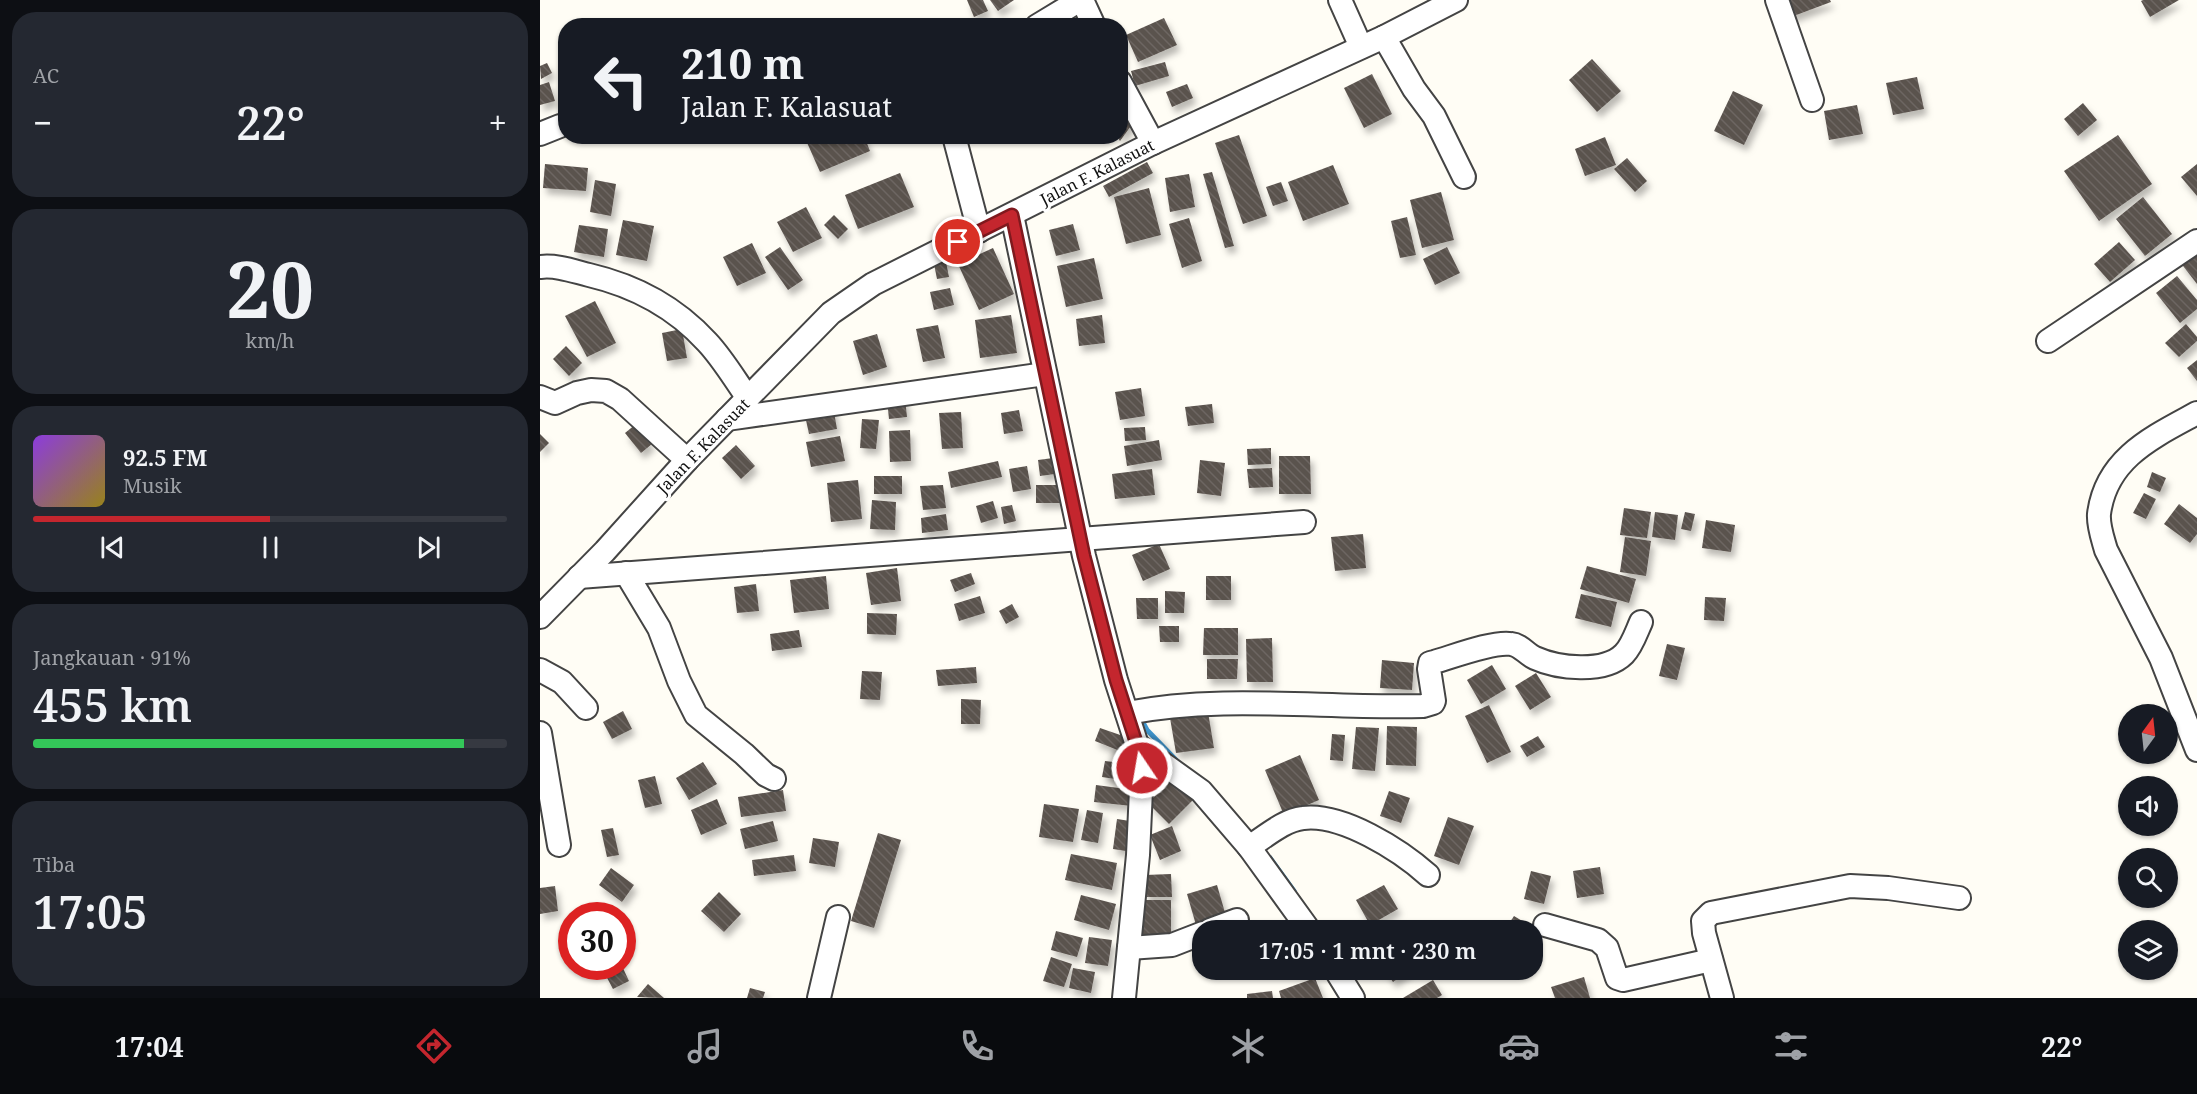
<!DOCTYPE html>
<html lang="id">
<head>
<meta charset="utf-8">
<style>
	:root { --surface:#171b24; --page:#242831; --text:#f1f3f6; --muted:#9ea1a6; --line:#363941; --accent:#c4262e }
	body { margin:0; font-family:"Noto Serif",serif; background:var(--page); color:var(--text); height:100vh; display:flex; flex-direction:column; font-size:22px; white-space:nowrap }
	* { box-sizing:border-box; margin:0 }
	p { font-size:20px; color:var(--muted) }
	.icon { flex:none; width:33px; height:33px; fill:none; stroke:currentColor; stroke-width:2; stroke-linecap:round; stroke-linejoin:round }
	.map { position:relative; flex:1; overflow:hidden }
	.sheet { display:flex; flex-direction:column; gap:12px; padding:12px; background:#0d0f14; width:540px }
	.sheet>* { flex:none }
	.top-card { position:absolute; left:18px; top:18px; width:570px; height:126px; border-radius:24px; box-shadow:0 2px 4px #0004; background:#171b24; color:var(--text); overflow:hidden }
	.needle { width:39px; rotate:15deg }
	.controls { position:absolute; left:1578px; top:704px; display:grid; gap:12px }
	.controls a { display:grid; place-items:center; width:60px; height:60px; border-radius:50%; background:var(--surface); box-shadow:0 2px 4px #0004; font-size:30px }
	.speed { position:absolute; left:18px; top:902px; display:flex; gap:12px; font-size:30px; font-weight:700; text-align:center }
	.speed>* { display:grid; place-content:center; width:78px; height:78px; border-radius:50%; background:var(--surface); box-shadow:0 2px 4px #0004; line-height:1 }
	.speed .limit { border:9px solid #d22; background:#fff; color:#111 }
	.pin { position:absolute; display:grid; place-items:center; width:51px; height:51px; color:#fff; margin:-26px; border:3px solid #fff; border-radius:50%; box-shadow:0 2px 6px #0007 }
	.me { position:absolute; width:66px; margin:-33px; rotate:348deg; stroke-linejoin:round; filter:drop-shadow(0 0 4px #0008) }
	.turn { display:flex; align-items:center; gap:21px; height:126px; padding:0 24px; font-size:27px }
	.turn .icon { width:78px; height:78px; stroke-width:2.5 }
	.turn b { display:block; font-size:42px; line-height:51px }
	.big { font-size:45px; font-weight:600; line-height:1.1 }
	.sheet .tile { flex:1; display:flex; flex-direction:column; justify-content:center; gap:9px; min-width:0; padding:0 21px; border-radius:24px; background:var(--page) }
	.sheet .dial { align-items:center; gap:0 }
	.dial b { font-size:78px; line-height:1 }
	.song { display:flex; align-items:center; gap:18px }
	.cover { width:72px; height:72px; border-radius:9px; background:linear-gradient(135deg,hsl(270 70% 55%),hsl(50 70% 35%)) }
	.played { height:6px; border-radius:3px; background:linear-gradient(90deg,var(--accent) 50%,var(--line) 50%) }
	.keys { display:flex; justify-content:space-around; direction:ltr }
	.heat { display:flex; justify-content:space-between; align-items:center; font-size:33px; direction:ltr }
	.charge { height:9px; border-radius:4px; background:linear-gradient(90deg,#34c759 91%,var(--line) 0) }
	.trip { position:absolute; left:652px; top:920px; width:351px; height:60px; border-radius:24px; background:var(--surface); box-shadow:0 2px 4px #0004; font-weight:600; line-height:60px; text-align:center }
	.dock { display:flex; height:96px; justify-content:space-around; align-items:center; background:#090b0e; color:var(--muted) }
	.dock .icon { width:42px; height:42px }
	.dock .selected { color:var(--accent) }
	.dock b { font-size:27px; color:var(--text) }
	main { display:flex; flex:1; min-height:0 }
	.map>svg:first-child { display:block }
	.lines { fill:none; stroke-linecap:round; stroke-linejoin:round }
	.stream { stroke:#3f96cf; stroke-width:5 }
	.building { fill:url(#building-back-hatch); filter:url(#shadow) }
	.minor-casing { stroke:#444; stroke-width:26 }
	.minor { stroke:#fff; stroke-width:22 }
	.route-casing { stroke:#7f191e; stroke-width:15 }
	.route { stroke:#c4262e; stroke-width:10 }
	.labels { text-anchor:middle; dominant-baseline:central; stroke-width:6; stroke-linejoin:round; paint-order:stroke }
	.street-label { font-size:16px; fill:#111; stroke:#fff }
</style>
</head>
<body>
<main>
<section class="sheet">
<div class="tile"><p>AC</p>
<div class="heat"><a>−</a><b class="big">22°</b><a>+</a></div>
</div>
<div class="tile dial"><b>20</b><p>km/h</p></div>
<div class="tile">
<div class="song"><i class="cover"></i><div><b>92.5 FM</b><p>Musik</p></div></div>
<div class="played"></div>
<div class="keys"><svg class="icon" aria-label="previous" viewBox="0 0 24 24"><path d="M18 5L8 12l10 7zM5 5v14"/></svg><svg class="icon" aria-label="pause" viewBox="0 0 24 24"><path d="M8 5v14M16 5v14"/></svg><svg class="icon" aria-label="next" viewBox="0 0 24 24"><path d="M6 5l10 7-10 7zM19 5v14"/></svg></div>
</div>
<div class="tile"><p>Jangkauan · 91%</p><b class="big">455 km</b><div class="charge"></div></div>
<div class="tile"><p>Tiba</p><b class="big">17:05</b></div>
</section>
<div class="map">
<svg width="1657" height="998" viewBox="0 0 1657 998">
	<defs>
		<pattern id="building-back-hatch" width="6" height="6" patternUnits="userSpaceOnUse" patternTransform="scale(1.5)"><rect width="6" height="6" fill="#5a524d"/><path d="M-1 5l2 2M0 0l6 6M5-1l2 2" fill="none" stroke="#6d6662"/></pattern>
		<filter id="shadow"><feDropShadow dx="3.5" dy="6" stdDeviation="3" flood-color="#0004"/></filter>
	</defs>
	<rect width="100%" height="100%" fill="#fffdf5"/>
	<g class="lines">
		<g class="stream">
			<path d="M600,717l7,13 31,32"/>
			<path d="M730,858l24,33"/>
		</g>
	</g>
	<g class="building">
		<path d="M427,0h16l5,11 -14,6z"/>
		<path d="M450,0h24l-16,11z"/>
		<path d="M1245,0h45l1,2 -40,15z"/>
		<path d="M1603,0h36l-29,17 -9,-16z"/>
		<path d="M624,18l13,27 -39,17 -12,-27z"/>
		<path d="M26,58v20l-8,-17z"/>
		<path d="M1052,59l29,32 -24,21 -28,-32z"/>
		<path d="M625,62l4,14 -34,10 -4,-15z"/>
		<path d="M7,63l5,10 -11,6 -1,-13z"/>
		<path d="M832,74l20,40 -28,14 -20,-40z"/>
		<path d="M1377,77l7,32 -31,6 -7,-32z"/>
		<path d="M9,82l6,19 -15,4v-20z"/>
		<path d="M647,84l6,14 -21,9 -6,-15z"/>
		<path d="M1193,91l30,14 -19,40 -30,-14z"/>
		<path d="M1543,103l14,17 -19,16 -14,-17z"/>
		<path d="M1317,105l6,29 -34,6 -5,-29z"/>
		<path d="M585,111l11,8 -16,22 -3,-5h3v-19z"/>
		<path d="M699,135l28,81 -24,8 -28,-81z"/>
		<path d="M1578,135l34,49 -53,37 -35,-50z"/>
		<path d="M268,136h56l6,15 -50,21 -15,-34z"/>
		<path d="M1065,137l11,28 -31,11 -10,-27z"/>
		<path d="M1087,158l20,23 -12,11 -21,-23z"/>
		<path d="M607,162l6,11 -44,24 -6,-11z"/>
		<path d="M5,164l43,4 -2,23 -43,-3z"/>
		<path d="M1657,164v32l-16,-19z"/>
		<path d="M793,165l16,39 -46,17 -15,-39z"/>
		<path d="M672,172l22,74 -9,2 -22,-74z"/>
		<path d="M360,173l14,34 -56,22 -13,-34z"/>
		<path d="M649,174l6,33 -25,5 -5,-34z"/>
		<path d="M55,180l21,4 -5,32 -21,-4z"/>
		<path d="M741,182l7,19 -15,5 -7,-19z"/>
		<path d="M609,188l12,47 -35,9 -12,-47z"/>
		<path d="M901,192l13,48 -32,8 -12,-48z"/>
		<path d="M1603,197l29,37 -27,22 -29,-37z"/>
		<path d="M266,207l16,31 -29,14 -16,-30z"/>
		<path d="M294,215l14,14 -10,10 -14,-14z"/>
		<path d="M867,217l9,38 -16,3 -9,-37z"/>
		<path d="M649,218l13,43 -20,7 -13,-44z"/>
		<path d="M83,220l31,6 -7,35 -31,-6z"/>
		<path d="M533,224l7,26 -24,6 -7,-26z"/>
		<path d="M39,225l29,4 -4,28 -30,-5z"/>
		<path d="M1579,242l16,18 -25,22 -16,-18z"/>
		<path d="M212,243l14,30 -29,13 -14,-29z"/>
		<path d="M240,247l23,33 -15,10 -23,-33z"/>
		<path d="M907,247l13,26 -25,12 -12,-26z"/>
		<path d="M453,248l21,46 -35,16 -21,-46z"/>
		<path d="M1657,250v34l-17,-22z"/>
		<path d="M405,257l4,20 -12,2 -4,-20z"/>
		<path d="M554,258l9,41 -37,8 -9,-41z"/>
		<path d="M1637,276l20,24v9l-17,14 -24,-30z"/>
		<path d="M410,288l4,17 -20,5 -4,-18z"/>
		<path d="M55,301l21,42 -29,14 -22,-41z"/>
		<path d="M471,315l6,38 -37,5 -5,-38z"/>
		<path d="M562,315l3,28 -26,3 -3,-27z"/>
		<path d="M1646,324l11,13v4l-18,16 -14,-14z"/>
		<path d="M398,325l7,33 -22,4 -7,-33z"/>
		<path d="M142,329l5,29 -20,3 -5,-28z"/>
		<path d="M337,334l10,33 -24,8 -10,-34z"/>
		<path d="M26,346l16,17 -13,13 -16,-17z"/>
		<path d="M1657,360v21l-10,-13z"/>
		<path d="M601,388l4,28 -25,4 -5,-28z"/>
		<path d="M365,398l2,19 -18,2 -2,-19z"/>
		<path d="M672,404l2,19 -26,3 -3,-19z"/>
		<path d="M293,406l4,23 -28,5 -5,-23z"/>
		<path d="M479,410l4,21 -19,3 -3,-21z"/>
		<path d="M421,412l2,36 -21,1 -3,-36z"/>
		<path d="M322,419l17,1 -3,29 -16,-1z"/>
		<path d="M96,424l16,20 -11,9 -16,-20z"/>
		<path d="M605,427l1,13 -21,1 -1,-13z"/>
		<path d="M370,430l1,31 -21,1 -1,-31z"/>
		<path d="M0,434l9,9 -9,9z"/>
		<path d="M300,436l5,25 -34,6 -5,-25z"/>
		<path d="M619,440l3,20 -35,6 -3,-20z"/>
		<path d="M196,445l19,21 -14,13 -19,-21z"/>
		<path d="M731,448v16l-23,1 -1,-16z"/>
		<path d="M739,456h31l1,38h-32z"/>
		<path d="M513,458l2,16 -15,2 -2,-16z"/>
		<path d="M660,460l25,3 -4,33 -24,-3z"/>
		<path d="M458,461l4,16 -51,11 -3,-16z"/>
		<path d="M487,466l4,23 -18,3 -4,-23z"/>
		<path d="M732,468l1,19 -24,1 -2,-19z"/>
		<path d="M612,469l3,26 -40,4 -3,-25z"/>
		<path d="M1612,472l14,6 -6,14 -13,-5z"/>
		<rect x="334" y="476" width="28" height="18"/>
		<path d="M318,480l4,39 -31,3 -4,-39z"/>
		<path d="M403,485l3,23 -23,2 -3,-24z"/>
		<rect x="496" y="485" width="26" height="18"/>
		<path d="M1604,493l12,6 -10,20 -13,-6z"/>
		<path d="M332,500l24,2 -1,28 -25,-1z"/>
		<path d="M453,501l5,17 -17,5 -5,-17z"/>
		<path d="M1639,504l18,14v16l-7,9 -26,-19z"/>
		<path d="M472,505l4,16 -12,3 -3,-17z"/>
		<path d="M1084,508l27,4 -4,26 -27,-3z"/>
		<path d="M1115,512l23,3 -3,25 -23,-3z"/>
		<path d="M1145,512l10,2 -4,17 -10,-2z"/>
		<path d="M406,514l2,16 -26,3 -1,-15z"/>
		<path d="M1166,520l29,5 -4,27 -29,-4z"/>
		<path d="M823,534l3,34 -31,3 -4,-34z"/>
		<path d="M1085,537l26,4 -5,35 -26,-4z"/>
		<path d="M619,544l11,25 -27,12 -11,-26z"/>
		<path d="M1047,566l49,13 -7,24 -49,-14z"/>
		<path d="M357,568l4,33 -30,4 -5,-32z"/>
		<path d="M431,573l4,11 -20,8 -5,-12z"/>
		<path d="M286,576l3,33 -35,4 -4,-33z"/>
		<rect x="666" y="576" width="25" height="24"/>
		<path d="M216,584l3,27 -22,2 -3,-26z"/>
		<path d="M625,591l20,1 -1,21h-19z"/>
		<path d="M1041,594l36,8 -6,25 -36,-9z"/>
		<path d="M440,596l5,17 -26,8 -5,-17z"/>
		<path d="M1165,597l21,1 -2,23 -20,-1z"/>
		<path d="M596,598h22v21h-21z"/>
		<path d="M472,604l7,13 -13,7 -7,-13z"/>
		<path d="M327,613l30,1 -1,21 -29,-1z"/>
		<path d="M619,626h20v16h-19z"/>
		<path d="M664,628h34v27h-35z"/>
		<path d="M259,630l3,17 -30,4 -2,-17z"/>
		<path d="M732,638l1,44h-26l-1,-43z"/>
		<path d="M1127,644l18,4 -8,32 -18,-4z"/>
		<path d="M667,659h31l-1,20h-30z"/>
		<path d="M842,660l32,3 -2,27 -32,-2z"/>
		<path d="M952,665l14,24 -25,15 -14,-24z"/>
		<path d="M436,667l1,16 -39,3 -2,-16z"/>
		<path d="M322,671l20,1 -2,28 -20,-1z"/>
		<path d="M996,673l15,24 -21,13 -15,-24z"/>
		<path d="M421,699l20,1 -1,24h-19z"/>
		<path d="M949,705l22,47 -24,11 -22,-47z"/>
		<path d="M83,711l9,18 -20,10 -9,-17z"/>
		<path d="M668,712l6,36 -38,5 -6,-35z"/>
		<path d="M847,726l30,1 -1,39 -30,-1z"/>
		<path d="M816,727l23,1 -4,43 -23,-2z"/>
		<path d="M560,728l26,9 -6,14 -25,-10z"/>
		<path d="M792,734l13,1 -2,26 -13,-1z"/>
		<path d="M998,736l7,11 -18,10 -7,-11z"/>
		<path d="M760,755l19,45 -35,15 -19,-45z"/>
		<path d="M565,761l25,3 -2,17 -26,-4z"/>
		<path d="M163,762l14,22 -28,16 -13,-22z"/>
		<path d="M115,776l7,28 -17,4 -7,-28z"/>
		<path d="M632,779l21,21 -24,24 -21,-21z"/>
		<path d="M556,785l38,5 -2,16 -38,-4z"/>
		<path d="M243,790l3,21 -45,6 -3,-20z"/>
		<path d="M849,791l21,7 -9,25 -21,-7z"/>
		<path d="M177,799l10,25 -26,11 -10,-25z"/>
		<path d="M504,804l35,5 -6,33 -34,-5z"/>
		<path d="M547,810l16,3 -5,30 -17,-3z"/>
		<path d="M908,817l26,9 -15,39 -25,-9z"/>
		<path d="M577,819l13,2 -4,30 -13,-2z"/>
		<path d="M233,821l5,20 -33,8 -5,-20z"/>
		<path d="M632,826l9,25 -21,9 -10,-25z"/>
		<path d="M73,828l6,27 -12,2 -6,-27z"/>
		<path d="M338,833l23,7 -27,88 -23,-7z"/>
		<path d="M273,838l26,4 -4,25 -26,-4z"/>
		<path d="M531,854l46,9 -5,27 -47,-10z"/>
		<path d="M254,855l2,16 -42,5 -2,-16z"/>
		<path d="M1060,867l4,27 -27,4 -4,-27z"/>
		<path d="M71,868l23,17 -12,17 -23,-17z"/>
		<path d="M991,871l20,5 -7,28 -20,-5z"/>
		<path d="M631,874l1,23h-27v-22z"/>
		<path d="M677,885l9,31 -30,9 -9,-31z"/>
		<path d="M844,885l14,24 -28,16 -14,-25z"/>
		<path d="M15,886l3,25 -18,3v-26z"/>
		<path d="M179,892l22,22 -17,18 -23,-21z"/>
		<path d="M541,895l35,9 -7,26 -35,-10z"/>
		<rect x="598" y="900" width="33" height="42"/>
		<path d="M974,916l20,12 -1,2h-23l-4,-2z"/>
		<path d="M516,931l27,7 -6,19 -26,-7z"/>
		<path d="M549,937l23,3 -4,26 -23,-3z"/>
		<path d="M511,957l21,7 -8,23 -21,-6z"/>
		<path d="M82,966l7,15 -16,8 -8,-15z"/>
		<path d="M533,968l22,4 -4,21 -22,-5z"/>
		<path d="M844,969h28l-19,13z"/>
		<path d="M1044,977l6,21h-35l-4,-11z"/>
		<path d="M775,978l8,20h-42l-2,-7z"/>
		<path d="M893,980l9,15 -5,3h-34z"/>
		<path d="M108,984l16,14 -27,-1z"/>
		<path d="M210,988l15,4 -2,6h-16z"/>
		<path d="M732,991l1,7h-26v-4z"/>
	</g>
	<g class="lines">
		<defs>
			<g id="minor">
				<path d="M542,0l12,26"/>
				<path d="M800,0l21,47"/>
				<path d="M1237,0l35,100"/>
				<path d="M497,26l43,-26"/>
				<path d="M844,37l30,52 20,27 30,61"/>
				<path d="M580,82l33,61"/>
				<path d="M0,134l20,-8"/>
				<path d="M414,136l25,95"/>
				<path d="M472,215l72,341 32,124 21,65 5,23 -4,87 -14,143"/>
				<path d="M0,267c17,-2 33,4 49,8 47,11 86,32 118,67 16,17 28,38 41,56"/>
				<path d="M1508,341l149,-100"/>
				<path d="M0,397l15,6 22,-10 14,-3 15,1 14,8 67,61"/>
				<path d="M1657,413c-44,24 -91,45 -98,101 -1,12 4,25 7,36l55,108 36,92"/>
				<path d="M187,419l318,-45"/>
				<path d="M86,573l33,55 20,53 17,34 48,39 22,21 8,4"/>
				<path d="M39,577l725,-55"/>
				<path d="M0,617l65,-66 82,-91 144,-147 42,-29 280,-141 231,-106 72,-37"/>
				<path d="M0,670l22,12 24,26"/>
				<path d="M587,713c97,-19 198,-4 296,-7l10,-3 1,-2 -5,-32 1,-6 4,-1c18,-5 59,-21 77,-18 10,1 15,10 24,14 22,10 69,16 89,-4 8,-8 12,-21 17,-32"/>
				<path d="M0,733l19,112"/>
				<path d="M597,745l64,46 48,56 60,83"/>
				<path d="M709,847c16,-10 35,-27 54,-29 39,-5 97,32 125,57"/>
				<path d="M1005,925l53,15 9,8 10,30 6,2 88,-20"/>
				<path d="M670,930l27,-10"/>
				<path d="M589,948l43,-3 31,-12"/>
				<path d="M795,969l18,29"/>
				<path d="M279,998l19,-81"/>
				<path d="M1182,998l-18,-65 -1,-12 8,-8 139,-27 38,2 71,10"/>
			</g>
		</defs>
		<use href="#minor" class="minor-casing"/>
		<use href="#minor" class="minor"/>
	</g>
	<g class="lines">
		<defs>
			<path id="route" d="M418,242l54,-27 72,341 32,124 21,65 5,23"/>
		</defs>
		<use href="#route" class="route-casing"/>
		<use href="#route" class="route"/>
	</g>
	<g class="labels">
		<g class="street-label">
			<text transform="translate(557 172) rotate(-27)">Jalan F. Kalasuat</text>
			<text transform="translate(163 446) rotate(-46)">Jalan F. Kalasuat</text>
		</g>
	</g>
</svg>
<div class="controls">
<a><svg class="needle" viewBox="-14 -14 28 28"><path d="M0-13l5 13h-10z" fill="#e53935"/><path d="M0 13l5-13h-10z" fill="#9ea1a6"/></svg></a>
<a><svg class="icon" aria-label="sound" viewBox="0 0 24 24"><path d="M4 9h4l5-4v14l-5-4H4zM17 9q2 3 0 6"/></svg></a>
<a><svg class="icon" aria-label="search" viewBox="0 0 24 24"><circle cx="10" cy="10" r="6"/><path d="M15 15l6 6"/></svg></a>
<a><svg class="icon" aria-label="layers" viewBox="0 0 24 24"><path d="M12 4l9 5-9 5-9-5zM3 14l9 5 9-5"/></svg></a>
</div>
<div class="speed"><div class="limit">30</div></div>
<div class="pin" style="left:418px;top:242px;background:#d93025"><svg class="icon" aria-label="arrive" viewBox="0 0 24 24"><path d="M6 21V4h12l-3 4 3 4H6"/></svg></div>
<svg class="me" style="left:602px;top:768px" viewBox="-20 -20 40 40"><circle r="17" fill="#c4262e" stroke="#fff" stroke-width="3"/><path d="M0-11L8 9 0 5-8 9z" fill="#fff"/></svg>
<div class="trip">17:05 · 1 mnt · 230 m</div>
<div class="top-card">
<div class="turn"><svg class="icon" aria-label="left" viewBox="0 0 24 24"><path d="M17 20v-9H6M10 6l-5 5 5 5"/></svg><div><b>210 m</b>Jalan F. Kalasuat</div></div>
</div>
</div>
</main>
<nav class="dock">
<b>17:04</b>
<svg class="icon selected" aria-label="directions" viewBox="0 0 24 24"><path d="M12 3l9 9-9 9-9-9zM9 14v-3h6M13 9l2 2-2 2"/></svg>
<svg class="icon" aria-label="music" viewBox="0 0 24 24"><path d="M9 18V5l10-2v13"/><circle cx="6" cy="18" r="3"/><circle cx="16" cy="16" r="3"/></svg>
<svg class="icon" aria-label="phone" viewBox="0 0 24 24"><path d="M5 4h4l2 5-3 2q2 4 5 5l2-3 5 2v4C11 20 4 13 5 4z"/></svg>
<svg class="icon" aria-label="climate" viewBox="0 0 24 24"><path d="M12 3v18M4 7l16 10M4 17L20 7"/></svg>
<svg class="icon" aria-label="car" viewBox="0 0 24 24"><path d="M5 17H2v-5l4-1 3-4h7l3 4 3 1v5h-3M9 17h6M6 11h13"/><circle cx="7" cy="17" r="2"/><circle cx="17" cy="17" r="2"/></svg>
<svg class="icon" aria-label="filters" viewBox="0 0 24 24"><path d="M4 7h16M4 17h16"/><circle cx="9" cy="7" r="2"/><circle cx="15" cy="17" r="2"/></svg>
<b>22°</b>
</nav>
</body>
</html>
